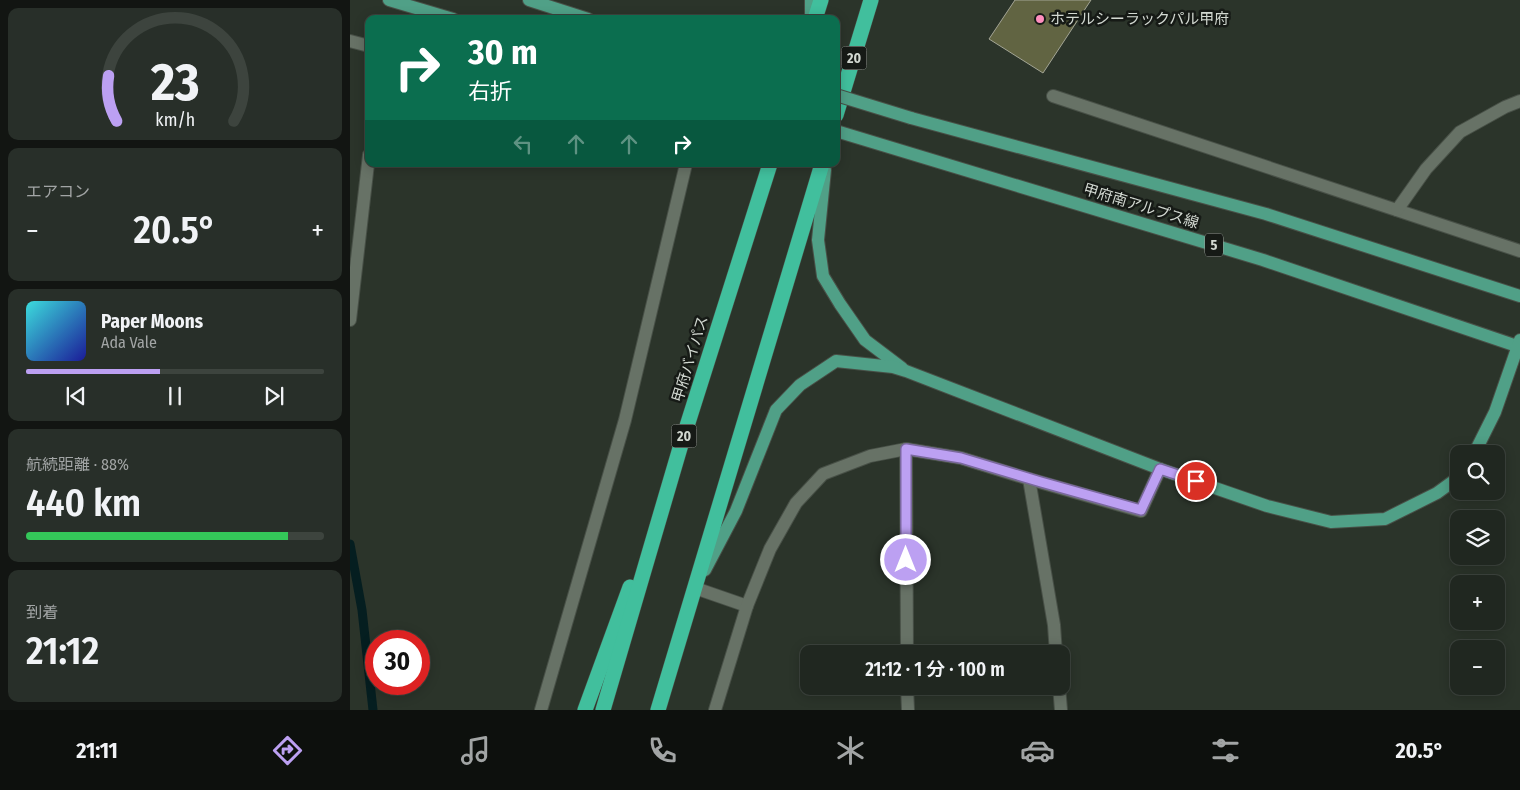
<!DOCTYPE html>
<html lang="ja">
<head>
<meta charset="utf-8">
<style>
	:root { --surface:#202720; --page:#282f29; --text:#f1f3f6; --muted:#a2a5a5; --line:#3d443e; --accent:#bca0f2 }
	body { margin:0; font-family:"Fira Sans Condensed","Noto Sans JP",sans-serif; background:var(--page); color:var(--text); height:100vh; display:flex; flex-direction:column; font-size:19px; white-space:nowrap }
	* { box-sizing:border-box; margin:0 }
	p { font-size:16px; color:var(--muted) }
	.icon { flex:none; width:28px; height:28px; fill:none; stroke:currentColor; stroke-width:2; stroke-linecap:round; stroke-linejoin:round }
	.map { position:relative; flex:1; overflow:hidden }
	.sheet { display:flex; flex-direction:column; gap:8px; padding:8px; background:#121512; width:350px }
	.sheet>* { flex:none }
	.banner { position:absolute; left:15px; top:15px; width:475px; height:152px; border-radius:10px; box-shadow:0 2px 12px #0003,0 0 0 1px var(--line); background:#0b6e4f; color:#fff; overflow:hidden }
	.buttons { position:absolute; left:1100px; top:445px; display:grid; gap:10px }
	.buttons a { display:grid; place-items:center; width:55px; height:55px; border-radius:10px; background:var(--surface); box-shadow:0 2px 12px #0003,0 0 0 1px var(--line); font-size:25px }
	.speed { position:absolute; left:15px; top:630px; display:flex; gap:10px; font-size:25px; font-weight:700; text-align:center }
	.speed>* { display:grid; place-content:center; width:65px; height:65px; border-radius:50%; background:var(--surface); box-shadow:0 2px 12px #0003,0 0 0 1px var(--line); line-height:1 }
	.speed .limit { border:8px solid #d22; background:#fff; color:#111 }
	.pin { position:absolute; display:grid; place-items:center; width:42px; height:42px; color:#fff; margin:-21px; border:2px solid #fff; border-radius:50%; box-shadow:0 1px 5px #0007 }
	.me { position:absolute; width:55px; margin:-28px; rotate:0deg; stroke-linejoin:round; filter:drop-shadow(0 0 4px #0008) }
	.turn { display:flex; align-items:center; gap:18px; height:105px; padding:0 20px; font-size:22px }
	.turn .icon { width:65px; height:65px; stroke-width:2.5 }
	.turn b { display:block; font-size:35px; line-height:42px }
	.lanes { display:flex; align-items:center; height:48px; padding:0 20px; background:#0003; justify-content:center; gap:25px; direction:ltr }
	.lanes .off { opacity:.35 }
	.big { font-size:38px; font-weight:600; line-height:1.1 }
	.sheet .card { flex:1; display:flex; flex-direction:column; justify-content:center; gap:8px; min-width:0; padding:0 18px; border-radius:10px; background:var(--page) }
	.sheet .dial { align-items:center; gap:0 }
	.dial svg { height:130px; overflow:visible; fill:none; stroke:var(--line); stroke-width:7; stroke-linecap:round; text-anchor:middle }
	.dial text { fill:var(--text); stroke:none }
	.song { display:flex; align-items:center; gap:15px }
	.cover { width:60px; height:60px; border-radius:8px; background:linear-gradient(135deg,hsl(180 70% 55%),hsl(240 70% 35%)) }
	.played { height:5px; border-radius:2px; background:linear-gradient(90deg,var(--accent) 45%,var(--line) 45%) }
	.keys { display:flex; justify-content:space-around; direction:ltr }
	.heat { display:flex; justify-content:space-between; align-items:center; font-size:28px; direction:ltr }
	.charge { height:8px; border-radius:4px; background:linear-gradient(90deg,#34c759 88%,var(--line) 0) }
	.trip { position:absolute; left:450px; top:645px; width:270px; height:50px; border-radius:10px; background:var(--surface); box-shadow:0 2px 12px #0003,0 0 0 1px var(--line); font-weight:600; line-height:50px; text-align:center }
	.dock { display:flex; height:80px; justify-content:space-around; align-items:center; background:#0d100d; color:var(--muted) }
	.dock .icon { width:35px; height:35px }
	.dock .active { color:var(--accent) }
	.dock b { font-size:22px; color:var(--text) }
	main { display:flex; flex:1; min-height:0 }
	.map>svg:first-child { display:block }
	.lines { fill:none; stroke-linecap:round; stroke-linejoin:round }
	.stream { stroke:#051e20; stroke-width:9 }
	.building { fill:#616442; stroke:#a3a595 }
	.minor-casing { stroke:#485047; stroke-width:14 }
	.major-casing { stroke:#485047; stroke-width:14 }
	.highway-casing { stroke:#485047; stroke-width:16 }
	.minor { stroke:#677266; stroke-width:12 }
	.major { stroke:#50a087; stroke-width:12 }
	.highway { stroke:#41bf9d; stroke-width:15 }
	.major-bridge-casing { stroke:#485047; stroke-width:14; stroke-linecap:butt }
	.major-bridge { stroke:#50a087; stroke-width:12 }
	.route-casing { stroke:#7a689d; stroke-width:12 }
	.route { stroke:#bca0f2; stroke-width:9 }
	.poi-dot { fill:#fe8ebd; stroke:#161a16; stroke-width:2 }
	.labels { text-anchor:middle; dominant-baseline:central; stroke-width:5; stroke-linejoin:round; paint-order:stroke }
	.shield { fill:#161a16; stroke:#9a9f99; stroke-width:1 }
	.shield-label { font-size:14px; font-weight:bold; fill:#d2d8d1 }
	.poi-label { font-size:15px; fill:#d2d8d1; stroke:#161a16; text-anchor:start }
	.street-label { font-size:15px; fill:#d2d8d1; stroke:#161a16 }
</style>
</head>
<body>
<main>
<section class="sheet">
<div class="card dial"><svg viewBox="0 0 100 80">
<path d="M14 69A42 42 0 1 1 86 69"/>
<path d="M14 69A42 42 0 0 1 9 41" stroke="#bca0f2"/>
<text x="50" y="56" font-size="32" font-weight="700">23</text>
<text x="50" y="72" font-size="11">km/h</text>
</svg></div>
<div class="card"><p>エアコン</p>
<div class="heat"><a>−</a><b class="big">20.5°</b><a>+</a></div>
</div>
<div class="card">
<div class="song"><i class="cover"></i><div><b>Paper Moons</b><p>Ada Vale</p></div></div>
<div class="played"></div>
<div class="keys"><svg class="icon" aria-label="previous" viewBox="0 0 24 24"><path d="M18 5L8 12l10 7zM5 5v14"/></svg><svg class="icon" aria-label="pause" viewBox="0 0 24 24"><path d="M8 5v14M16 5v14"/></svg><svg class="icon" aria-label="next" viewBox="0 0 24 24"><path d="M6 5l10 7-10 7zM19 5v14"/></svg></div>
</div>
<div class="card"><p>航続距離 · 88%</p><b class="big">440 km</b><div class="charge"></div></div>
<div class="card"><p>到着</p><b class="big">21:12</b></div>
</section>
<div class="map">
<svg width="1170" height="710" viewBox="0 0 1170 710">
	<rect width="100%" height="100%" fill="#2b342a"/>
	<g class="lines">
		<path class="stream" d="M0,544l12,66 11,100"/>
	</g>
	<path class="building" d="M665,0h76l-48,73 -54,-34z"/>
	<g class="lines">
		<defs>
			<g id="minor">
				<path d="M0,41l19,5"/>
				<path d="M703,96l467,155"/>
				<path d="M1047,210l29,-41 34,-37 45,-25 15,-6"/>
				<path d="M0,320l19,-165"/>
				<path d="M556,449l1,205"/>
				<path d="M679,479l25,146 2,29"/>
				<path d="M345,588l52,18"/>
				<path d="M557,686l1,24"/>
				<path d="M709,686l2,24"/>
				<path d="M191,710l84,-290 61,-256"/>
				<path d="M365,710l32,-104 23,-57 26,-46 27,-29 47,-18 36,-7 55,9 68,21 112,32 19,-42"/>
			</g>
			<g id="major">
				<path d="M39,0l64,19"/>
				<path d="M179,0l59,19"/>
				<path d="M461,19v-19"/>
				<path d="M561,118l355,96 254,82"/>
				<path d="M486,131l427,129 257,87"/>
				<path d="M475,170l-7,70 5,36 17,28 25,36 37,28"/>
				<path d="M1124,454l21,-42 25,-72"/>
				<path d="M355,570l31,-59 40,-101 24,-25 36,-24 57,6 13,4 254,98 107,37 64,16 54,-3 52,-26 22,-16"/>
			</g>
			<g id="highway">
				<path d="M465,19l6,-19"/>
				<path d="M486,115l35,-115"/>
				<path d="M235,710l45,-123"/>
				<path d="M253,710l77,-262 90,-284"/>
				<path d="M308,710l164,-546"/>
			</g>
		</defs>
		<use href="#minor" class="minor-casing"/>
		<use href="#major" class="major-casing"/>
		<use href="#highway" class="highway-casing"/>
		<use href="#minor" class="minor"/>
		<use href="#major" class="major"/>
		<use href="#highway" class="highway"/>
		<defs>
			<path id="major-bridge" d="M486,95l75,23"/>
		</defs>
		<use href="#major-bridge" class="major-bridge-casing"/>
		<use href="#major-bridge" class="major-bridge"/>
	</g>
	<g class="lines">
		<defs>
			<path id="route" d="M556,560v-111l55,9 80,24 100,28 19,-41 36,12"/>
		</defs>
		<use href="#route" class="route-casing"/>
		<use href="#route" class="route"/>
	</g>
	<circle class="poi-dot" cx="690" cy="19" r="5"/>
	<g class="labels">
		<g class="shield">
			<rect x="491.5" y="46.5" width="25" height="23" rx="4"/>
			<rect x="855" y="233.5" width="18" height="23" rx="4"/>
			<rect x="321.5" y="424.5" width="25" height="23" rx="4"/>
		</g>
		<g class="shield-label">
			<text x="504" y="58">20</text>
			<text x="864" y="245">5</text>
			<text x="334" y="436">20</text>
		</g>
		<g class="poi-label">
			<text x="700" y="19">ホテルシーラックパル甲府</text>
		</g>
		<g class="street-label">
			<text transform="translate(791 206) rotate(17)">甲府南アルプス線</text>
			<text transform="translate(340 359) rotate(-73)">甲府バイパス</text>
		</g>
	</g>
</svg>
<div class="buttons">
<a><svg class="icon" aria-label="search" viewBox="0 0 24 24"><circle cx="10" cy="10" r="6"/><path d="M15 15l6 6"/></svg></a>
<a><svg class="icon" aria-label="layers" viewBox="0 0 24 24"><path d="M12 4l9 5-9 5-9-5zM3 14l9 5 9-5"/></svg></a>
<a>+</a>
<a>−</a>
</div>
<div class="speed"><div class="limit">30</div></div>
<div class="pin" style="left:846px;top:481px;background:#d93025"><svg class="icon" aria-label="arrive" viewBox="0 0 24 24"><path d="M6 21V4h12l-3 4 3 4H6"/></svg></div>
<svg class="me" style="left:556px;top:560px" viewBox="-20 -20 40 40"><circle r="17" fill="#bca0f2" stroke="#fff" stroke-width="3"/><path d="M0-11L8 9 0 5-8 9z" fill="#fff"/></svg>
<div class="trip">21:12 · 1 分 · 100 m</div>
<div class="banner">
<div class="turn"><svg class="icon" aria-label="right" viewBox="0 0 24 24"><path d="M7 20v-9h11M14 6l5 5-5 5"/></svg><div><b>30 m</b>右折</div></div>
<div class="lanes"><svg class="icon off" aria-label="left" viewBox="0 0 24 24"><path d="M17 20v-9H6M10 6l-5 5 5 5"/></svg><svg class="icon off" aria-label="ahead" viewBox="0 0 24 24"><path d="M12 20V5M6 11l6-6 6 6"/></svg><svg class="icon off" aria-label="ahead" viewBox="0 0 24 24"><path d="M12 20V5M6 11l6-6 6 6"/></svg><svg class="icon" aria-label="right" viewBox="0 0 24 24"><path d="M7 20v-9h11M14 6l5 5-5 5"/></svg></div>
</div>
</div>
</main>
<nav class="dock">
<b>21:11</b>
<svg class="icon active" aria-label="directions" viewBox="0 0 24 24"><path d="M12 3l9 9-9 9-9-9zM9 14v-3h6M13 9l2 2-2 2"/></svg>
<svg class="icon" aria-label="music" viewBox="0 0 24 24"><path d="M9 18V5l10-2v13"/><circle cx="6" cy="18" r="3"/><circle cx="16" cy="16" r="3"/></svg>
<svg class="icon" aria-label="phone" viewBox="0 0 24 24"><path d="M5 4h4l2 5-3 2q2 4 5 5l2-3 5 2v4C11 20 4 13 5 4z"/></svg>
<svg class="icon" aria-label="climate" viewBox="0 0 24 24"><path d="M12 3v18M4 7l16 10M4 17L20 7"/></svg>
<svg class="icon" aria-label="car" viewBox="0 0 24 24"><path d="M5 17H2v-5l4-1 3-4h7l3 4 3 1v5h-3M9 17h6M6 11h13"/><circle cx="7" cy="17" r="2"/><circle cx="17" cy="17" r="2"/></svg>
<svg class="icon" aria-label="filters" viewBox="0 0 24 24"><path d="M4 7h16M4 17h16"/><circle cx="9" cy="7" r="2"/><circle cx="15" cy="17" r="2"/></svg>
<b>20.5°</b>
</nav>
</body>
</html>
